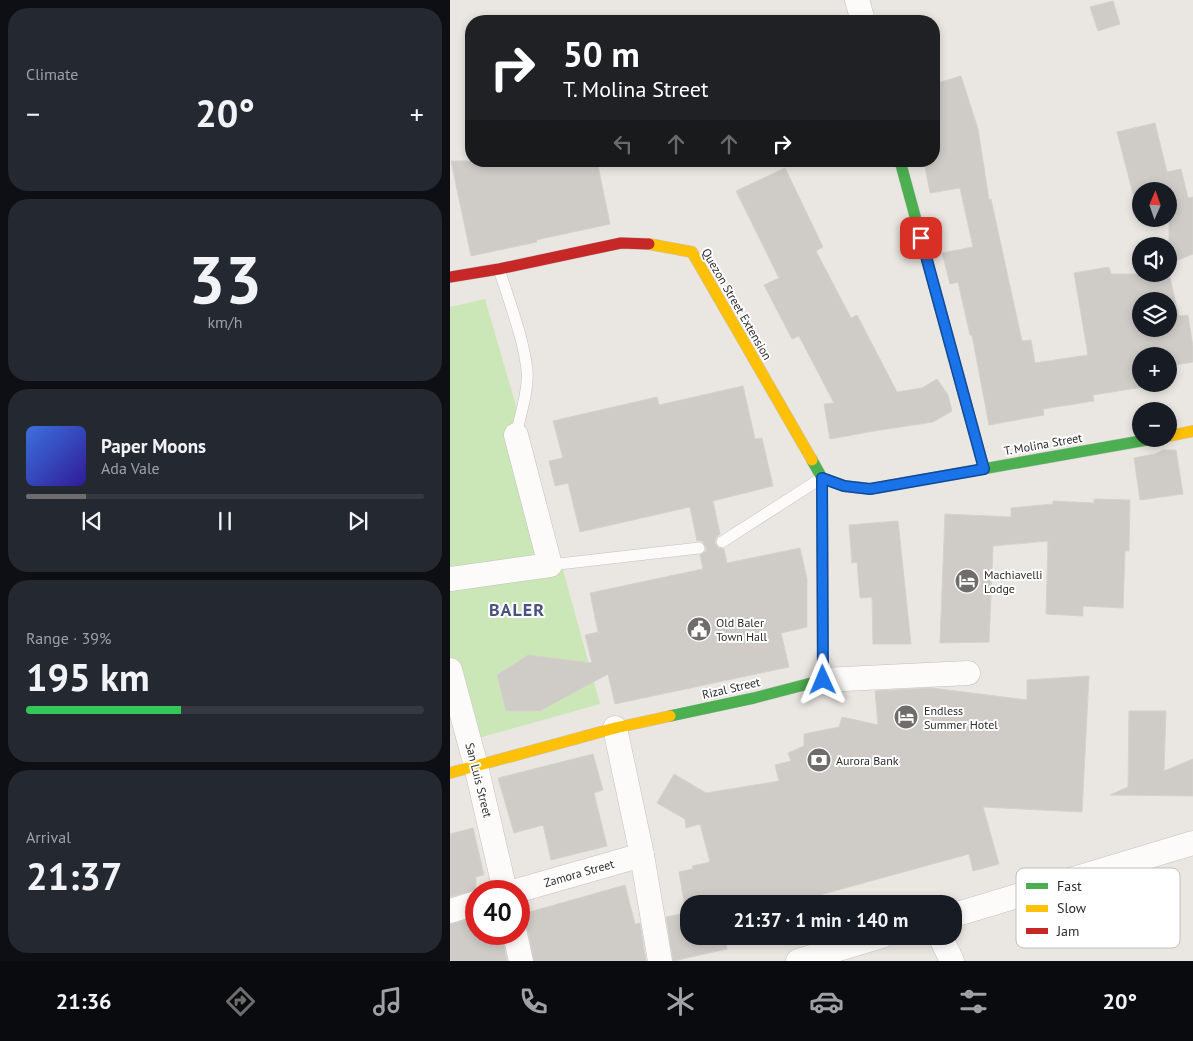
<!DOCTYPE html>
<html lang="en">
<head>
<meta charset="utf-8">
<style>
	:root { --surface:#171b24; --page:#242831; --text:#f1f3f6; --muted:#9ea1a6; --line:#363941; --accent:#6e6d6b }
	body { margin:0; font-family:"PT Sans",sans-serif; background:var(--page); color:var(--text); height:100vh; display:flex; flex-direction:column; font-size:19px; white-space:nowrap }
	* { box-sizing:border-box; margin:0 }
	p { font-size:16px; color:var(--muted) }
	.icon { flex:none; width:28px; height:28px; fill:none; stroke:currentColor; stroke-width:2; stroke-linecap:round; stroke-linejoin:round }
	.map { position:relative; flex:1; overflow:hidden }
	.panel { display:flex; flex-direction:column; gap:8px; padding:8px; background:#0d0f14; width:450px }
	.panel>* { flex:none }
	.top-card { position:absolute; left:15px; top:15px; width:475px; height:152px; border-radius:20px; box-shadow:0 2px 8px #0003; background:#202124; color:#fff; overflow:hidden }
	.needle { width:32px; rotate:2deg }
	.tools { position:absolute; left:682px; top:182px; display:grid; gap:10px }
	.tools a { display:grid; place-items:center; width:45px; height:45px; border-radius:50%; background:var(--surface); box-shadow:0 2px 8px #0003; font-size:25px }
	.speed { position:absolute; left:15px; top:880px; display:flex; gap:10px; font-size:25px; font-weight:700; text-align:center }
	.speed>* { display:grid; place-content:center; width:65px; height:65px; border-radius:50%; background:var(--surface); box-shadow:0 2px 8px #0003; line-height:1 }
	.speed .limit { border:8px solid #d22; background:#fff; color:#111 }
	.pin { position:absolute; display:grid; place-items:center; width:42px; height:42px; color:#fff; margin:-21px; border-radius:10px; box-shadow:0 2px 8px #0006 }
	.me { position:absolute; width:55px; margin:-28px; rotate:359deg; stroke-linejoin:round; filter:drop-shadow(0 0 4px #0008) }
	.turn { display:flex; align-items:center; gap:18px; height:105px; padding:0 15px; font-size:22px }
	.turn .icon { width:65px; height:65px; stroke-width:2.5 }
	.turn b { display:block; font-size:35px; line-height:42px }
	.lanes { display:flex; align-items:center; height:48px; padding:0 15px; background:#0003; justify-content:center; gap:25px; direction:ltr }
	.lanes .off { opacity:.35 }
	.big { font-size:38px; font-weight:800; line-height:1.1 }
	.panel .widget { flex:1; display:flex; flex-direction:column; justify-content:center; gap:8px; min-width:0; padding:0 18px; border-radius:20px; background:var(--page) }
	.panel .dial { align-items:center; gap:0 }
	.dial b { font-size:65px; line-height:1 }
	.song { display:flex; align-items:center; gap:15px }
	.cover { width:60px; height:60px; border-radius:8px; background:linear-gradient(135deg,hsl(220 70% 55%),hsl(250 70% 35%)) }
	.played { height:5px; border-radius:2px; background:linear-gradient(90deg,var(--accent) 15%,var(--line) 15%) }
	.keys { display:flex; justify-content:space-around; direction:ltr }
	.heat { display:flex; justify-content:space-between; align-items:center; font-size:28px; direction:ltr }
	.charge { height:8px; border-radius:4px; background:linear-gradient(90deg,#34c759 39%,var(--line) 0) }
	.trip { position:absolute; left:230px; top:895px; width:282px; height:50px; border-radius:20px; background:var(--surface); box-shadow:0 2px 8px #0003; font-weight:800; line-height:50px; text-align:center }
	.menu { display:flex; height:80px; justify-content:space-around; align-items:center; background:#090b0e; color:var(--muted) }
	.menu .icon { width:35px; height:35px }
	.menu .active { color:var(--accent) }
	.menu b { font-size:22px; color:var(--text) }
	main { display:flex; flex:1; min-height:0 }
	.map>svg:first-child { display:block }
	.green { fill:#cbe7b8 }
	.building { fill:#cfccc8; stroke:#d5d2cd; fill-rule:evenodd }
	.lines { fill:none; stroke-linecap:round; stroke-linejoin:round }
	.lane-casing { stroke:#c3c2c2; stroke-width:12 }
	.street-casing { stroke:#c3c2c2; stroke-width:25 }
	.fast-casing { stroke:#c3c2c2; stroke-width:12 }
	.slow-casing { stroke:#c3c2c2; stroke-width:12 }
	.jam-casing { stroke:#c3c2c2; stroke-width:12 }
	.lane { stroke:#fcfbfa; stroke-width:11 }
	.street { stroke:#fcfbfa; stroke-width:24 }
	.fast { stroke:#4caf50; stroke-width:11 }
	.slow { stroke:#ffc107; stroke-width:11 }
	.jam { stroke:#c62828; stroke-width:11 }
	.route-casing { stroke:#114b97; stroke-width:12 }
	.route { stroke:#1a73e8; stroke-width:9 }
	.labels { text-anchor:middle; dominant-baseline:central; stroke-width:4; stroke-linejoin:round; paint-order:stroke }
	.street-label { font-size:12px; fill:#2c2c2c; stroke:#fff }
	.poi-label { font-size:12px; fill:#2c2c2c; stroke:#fff; text-anchor:start }
	.district-label { font-size:18px; font-weight:bold; letter-spacing:1px; fill:#495280; stroke:#fff }
	.key { fill:#fff; stroke:#c0c0c0; stroke-width:1 }
	.key-label { font-size:14px; fill:#2c2c2c }
</style>
</head>
<body>
<main>
<section class="panel">
<div class="widget"><p>Climate</p>
<div class="heat"><a>−</a><b class="big">20°</b><a>+</a></div>
</div>
<div class="widget dial"><b>33</b><p>km/h</p></div>
<div class="widget">
<div class="song"><i class="cover"></i><div><b>Paper Moons</b><p>Ada Vale</p></div></div>
<div class="played"></div>
<div class="keys"><svg class="icon" aria-label="previous" viewBox="0 0 24 24"><path d="M18 5L8 12l10 7zM5 5v14"/></svg><svg class="icon" aria-label="pause" viewBox="0 0 24 24"><path d="M8 5v14M16 5v14"/></svg><svg class="icon" aria-label="next" viewBox="0 0 24 24"><path d="M6 5l10 7-10 7zM19 5v14"/></svg></div>
</div>
<div class="widget"><p>Range · 39%</p><b class="big">195 km</b><div class="charge"></div></div>
<div class="widget"><p>Arrival</p><b class="big">21:37</b></div>
</section>
<div class="map">
<svg width="743" height="961" viewBox="0 0 743 961">
	<rect width="100%" height="100%" fill="#eae6e1"/>
	<path class="green" d="M35,299l65,224 50,181 -143,40 -7,-27v-410z"/>
	<g class="building">
		<path d="M663,1l7,23 -22,7 -8,-24z"/>
		<path d="M511,76l17,53 11,71 2,-1 31,142 9,-1 4,23 53,-8 -14,-82 35,-6 2,7h58l10,42 9,-1 5,32v15l-24,4v-10h-28l-1,14 3,17 -50,8 1,6 -51,8 1,6 -55,10 -17,-90h-2l-12,-53 -8,2 -8,-31 31,-6 -13,-59 -30,5 -6,-32h10v-77zM691,301h28v28h-28z"/>
		<path d="M705,123l12,49 14,-3 7,29 5,-1v57l-24,10v-73h-28v28h5l-6,2 -23,-89z"/>
		<path d="M1,161h146l13,63 -74,16 1,2 -66,14z"/>
		<path d="M335,168l38,79 -7,4 35,67 6,-3 40,77 25,-4 15,-9 11,16 4,16 -19,11 -59,9 -44,8 -6,-35 10,-1 -35,-67 -7,3 -28,-54 15,-7 -43,-87z"/>
		<path d="M293,386l12,53 7,-1 11,48 -60,15 7,33 -4,4 -1,5 3,5 6,1 3,14 73,-15 7,31v48l-26,6 8,34 -174,37 -7,-30 -68,37h-34l-9,-36 31,-20 64,8 -7,-28 13,-3 -8,-39 113,-24 -3,-14 6,-4v-4l-4,-6h-5l-7,-34 -110,25 -12,-49 -13,3 -6,-25 14,-3 -10,-37 104,-24 2,8z"/>
		<path d="M713,450h13l7,44 -43,6 -6,-42 21,-4z"/>
		<path d="M644,499l36,1 -1,51h-4l-2,57 -40,-2v10l-37,-2 2,-73 -55,5 -4,96 -49,1 5,-129 66,3v-9l42,-4v-3l41,2z"/>
		<path d="M448,521l13,123h-38l-1,-47 -12,1 -3,-36 -5,1 -3,-38z"/>
		<path d="M639,676l-7,136 -99,-5 16,57 -26,7 -4,-17 -153,42 2,8h-129v32h35l3,13 -54,12 -7,-44 20,-4 -7,-41 14,-3 -1,-3 18,-4 -10,-38 -14,4 -1,-9 -28,-16 17,-29 32,19 73,-12 -4,-16 16,-4 -3,-8 16,-7v-12l35,-7 3,-10 36,8 -3,-34 57,-3 95,12v-20z"/>
		<path d="M679,711h37l-2,60 29,-12v37l-83,-1 18,-8z"/>
		<path d="M143,754l10,36 -9,3 13,53 -56,14 -8,-35 -29,8 -16,-55z"/>
		<path d="M23,828l11,47 -8,2v13l-26,7v-63z"/>
		<path d="M175,885l10,39 5,-1 6,38h-112l-6,-30 -3,-7 -6,-3v-6z"/>
		<path d="M26,917v17h26l5,27h-57v-37z"/>
	</g>
	<g class="lines">
		<defs>
			<g id="lane">
				<path d="M49,269c10,32 24,67 28,101 2,19 -7,46 -11,65"/>
				<path d="M272,542l98,-63"/>
				<path d="M100,565l149,-17"/>
			</g>
			<g id="street">
				<path d="M407,0l6,21"/>
				<path d="M0,579l100,-14 -34,-130"/>
				<path d="M0,670l26,96 29,125"/>
				<path d="M373,680l145,-7"/>
				<path d="M165,728l27,127 18,106"/>
				<path d="M66,891l126,-36"/>
				<path d="M0,911l26,-8"/>
				<path d="M504,915l239,-72"/>
				<path d="M65,934l6,27"/>
				<path d="M490,936l12,25"/>
				<path d="M348,961l84,-25"/>
			</g>
			<g id="fast">
				<path d="M450,161l84,308"/>
				<path d="M372,478l22,8 26,3 282,-50"/>
				<path d="M220,716l84,-18 69,-18 -1,-202 -10,-18"/>
			</g>
			<g id="slow">
				<path d="M199,244l43,8 120,208"/>
				<path d="M719,436l24,-5"/>
				<path d="M0,773l165,-45 55,-12"/>
			</g>
			<path id="jam" d="M0,277l49,-8 122,-26 28,1"/>
		</defs>
		<use href="#lane" class="lane-casing"/>
		<use href="#street" class="street-casing"/>
		<use href="#fast" class="fast-casing"/>
		<use href="#slow" class="slow-casing"/>
		<use href="#jam" class="jam-casing"/>
		<use href="#lane" class="lane"/>
		<use href="#street" class="street"/>
		<use href="#fast" class="fast"/>
		<use href="#slow" class="slow"/>
		<use href="#jam" class="jam"/>
	</g>
	<g class="lines">
		<defs>
			<path id="route" d="M373,680l-1,-202 22,8 26,3 114,-20 -63,-231"/>
		</defs>
		<use href="#route" class="route-casing"/>
		<use href="#route" class="route"/>
	</g>
	<defs>
		<symbol id="hotel-disc" viewBox="-11 -11 22 22"><circle r="9.5" fill="#6e6d6b" stroke="#fff"/><path d="M-6-4.5h1.5V1H6V5H4.5V3h-9V5H-6ZM-4 0a1.8 1.8 0 1 1 3.6 0ZM.5 0V-2.5h3Q6-2.5 6 0Z" fill="#fff"/></symbol>
		<symbol id="civic-disc" viewBox="-11 -11 22 22"><circle r="9.5" fill="#6e6d6b" stroke="#fff"/><path d="M-.6-6.5H3V-4.5H.6V-3L4-1V1h2V6H-6V1h2V-1L-.6-3ZM-1.2 2.5V6h2.4V2.5Z" fill="#fff"/></symbol>
		<symbol id="bank-disc" viewBox="-11 -11 22 22"><circle r="9.5" fill="#6e6d6b" stroke="#fff"/><path d="M-6-4H6V4H-6ZM0-2.3a2.3 2.3 0 1 0 0 4.6a2.3 2.3 0 1 0 0-4.6Z" fill="#fff"/></symbol>
	</defs>
	<g fill-rule="evenodd">
		<use href="#hotel-disc" x="503" y="567" width="28" height="28"/>
		<use href="#civic-disc" x="235" y="615" width="28" height="28"/>
		<use href="#hotel-disc" x="442" y="703" width="28" height="28"/>
		<use href="#bank-disc" x="355" y="746" width="28" height="28"/>
	</g>
	<g class="labels">
		<g class="street-label">
			<text transform="translate(287 304) rotate(60)">Quezon Street Extension</text>
			<text transform="translate(593 444) rotate(-10)">T. Molina Street</text>
			<text transform="translate(281 688) rotate(-13)">Rizal Street</text>
			<text transform="translate(29 780) rotate(76)">San Luis Street</text>
			<text transform="translate(129 873) rotate(-16)">Zamora Street</text>
		</g>
		<g class="poi-label">
			<text x="534" y="574">Machiavelli<tspan x="534" dy="14">Lodge</tspan></text>
			<text x="266" y="622">Old Baler<tspan x="266" dy="14">Town Hall</tspan></text>
			<text x="474" y="710">Endless<tspan x="474" dy="14">Summer Hotel</tspan></text>
			<text x="386" y="760">Aurora Bank</text>
		</g>
		<g class="district-label">
			<text x="67" y="609">BALER</text>
		</g>
	</g>
	<rect x="566" y="868" width="164" height="80" rx="8" class="key"/>
	<rect x="576" y="883" width="22" height="6" fill="#4caf50"/>
	<rect x="576" y="905" width="22" height="7" fill="#ffc107"/>
	<rect x="576" y="928" width="22" height="6" fill="#c62828"/>
	<g class="key-label">
		<text x="607" y="891">Fast</text>
		<text x="607" y="913">Slow</text>
		<text x="607" y="936">Jam</text>
	</g>
</svg>
<div class="tools">
<a><svg class="needle" viewBox="-14 -14 28 28"><path d="M0-13l5 13h-10z" fill="#e53935"/><path d="M0 13l5-13h-10z" fill="#9ea1a6"/></svg></a>
<a><svg class="icon" aria-label="sound" viewBox="0 0 24 24"><path d="M4 9h4l5-4v14l-5-4H4zM17 9q2 3 0 6"/></svg></a>
<a><svg class="icon" aria-label="layers" viewBox="0 0 24 24"><path d="M12 4l9 5-9 5-9-5zM3 14l9 5 9-5"/></svg></a>
<a>+</a>
<a>−</a>
</div>
<div class="speed"><div class="limit">40</div></div>
<div class="pin" style="left:471px;top:238px;background:#d93025"><svg class="icon" aria-label="arrive" viewBox="0 0 24 24"><path d="M6 21V4h12l-3 4 3 4H6"/></svg></div>
<svg class="me" style="left:373px;top:680px" viewBox="-20 -20 40 40"><path d="M0-17L14 15 0 8-14 15z" fill="#1a73e8" stroke="#fff" stroke-width="4"/></svg>
<div class="trip">21:37 · 1 min · 140 m</div>
<div class="top-card">
<div class="turn"><svg class="icon" aria-label="right" viewBox="0 0 24 24"><path d="M7 20v-9h11M14 6l5 5-5 5"/></svg><div><b>50 m</b>T. Molina Street</div></div>
<div class="lanes"><svg class="icon off" aria-label="left" viewBox="0 0 24 24"><path d="M17 20v-9H6M10 6l-5 5 5 5"/></svg><svg class="icon off" aria-label="ahead" viewBox="0 0 24 24"><path d="M12 20V5M6 11l6-6 6 6"/></svg><svg class="icon off" aria-label="ahead" viewBox="0 0 24 24"><path d="M12 20V5M6 11l6-6 6 6"/></svg><svg class="icon" aria-label="right" viewBox="0 0 24 24"><path d="M7 20v-9h11M14 6l5 5-5 5"/></svg></div>
</div>
</div>
</main>
<nav class="menu">
<b>21:36</b>
<svg class="icon active" aria-label="directions" viewBox="0 0 24 24"><path d="M12 3l9 9-9 9-9-9zM9 14v-3h6M13 9l2 2-2 2"/></svg>
<svg class="icon" aria-label="music" viewBox="0 0 24 24"><path d="M9 18V5l10-2v13"/><circle cx="6" cy="18" r="3"/><circle cx="16" cy="16" r="3"/></svg>
<svg class="icon" aria-label="phone" viewBox="0 0 24 24"><path d="M5 4h4l2 5-3 2q2 4 5 5l2-3 5 2v4C11 20 4 13 5 4z"/></svg>
<svg class="icon" aria-label="climate" viewBox="0 0 24 24"><path d="M12 3v18M4 7l16 10M4 17L20 7"/></svg>
<svg class="icon" aria-label="car" viewBox="0 0 24 24"><path d="M5 17H2v-5l4-1 3-4h7l3 4 3 1v5h-3M9 17h6M6 11h13"/><circle cx="7" cy="17" r="2"/><circle cx="17" cy="17" r="2"/></svg>
<svg class="icon" aria-label="filters" viewBox="0 0 24 24"><path d="M4 7h16M4 17h16"/><circle cx="9" cy="7" r="2"/><circle cx="15" cy="17" r="2"/></svg>
<b>20°</b>
</nav>
</body>
</html>
